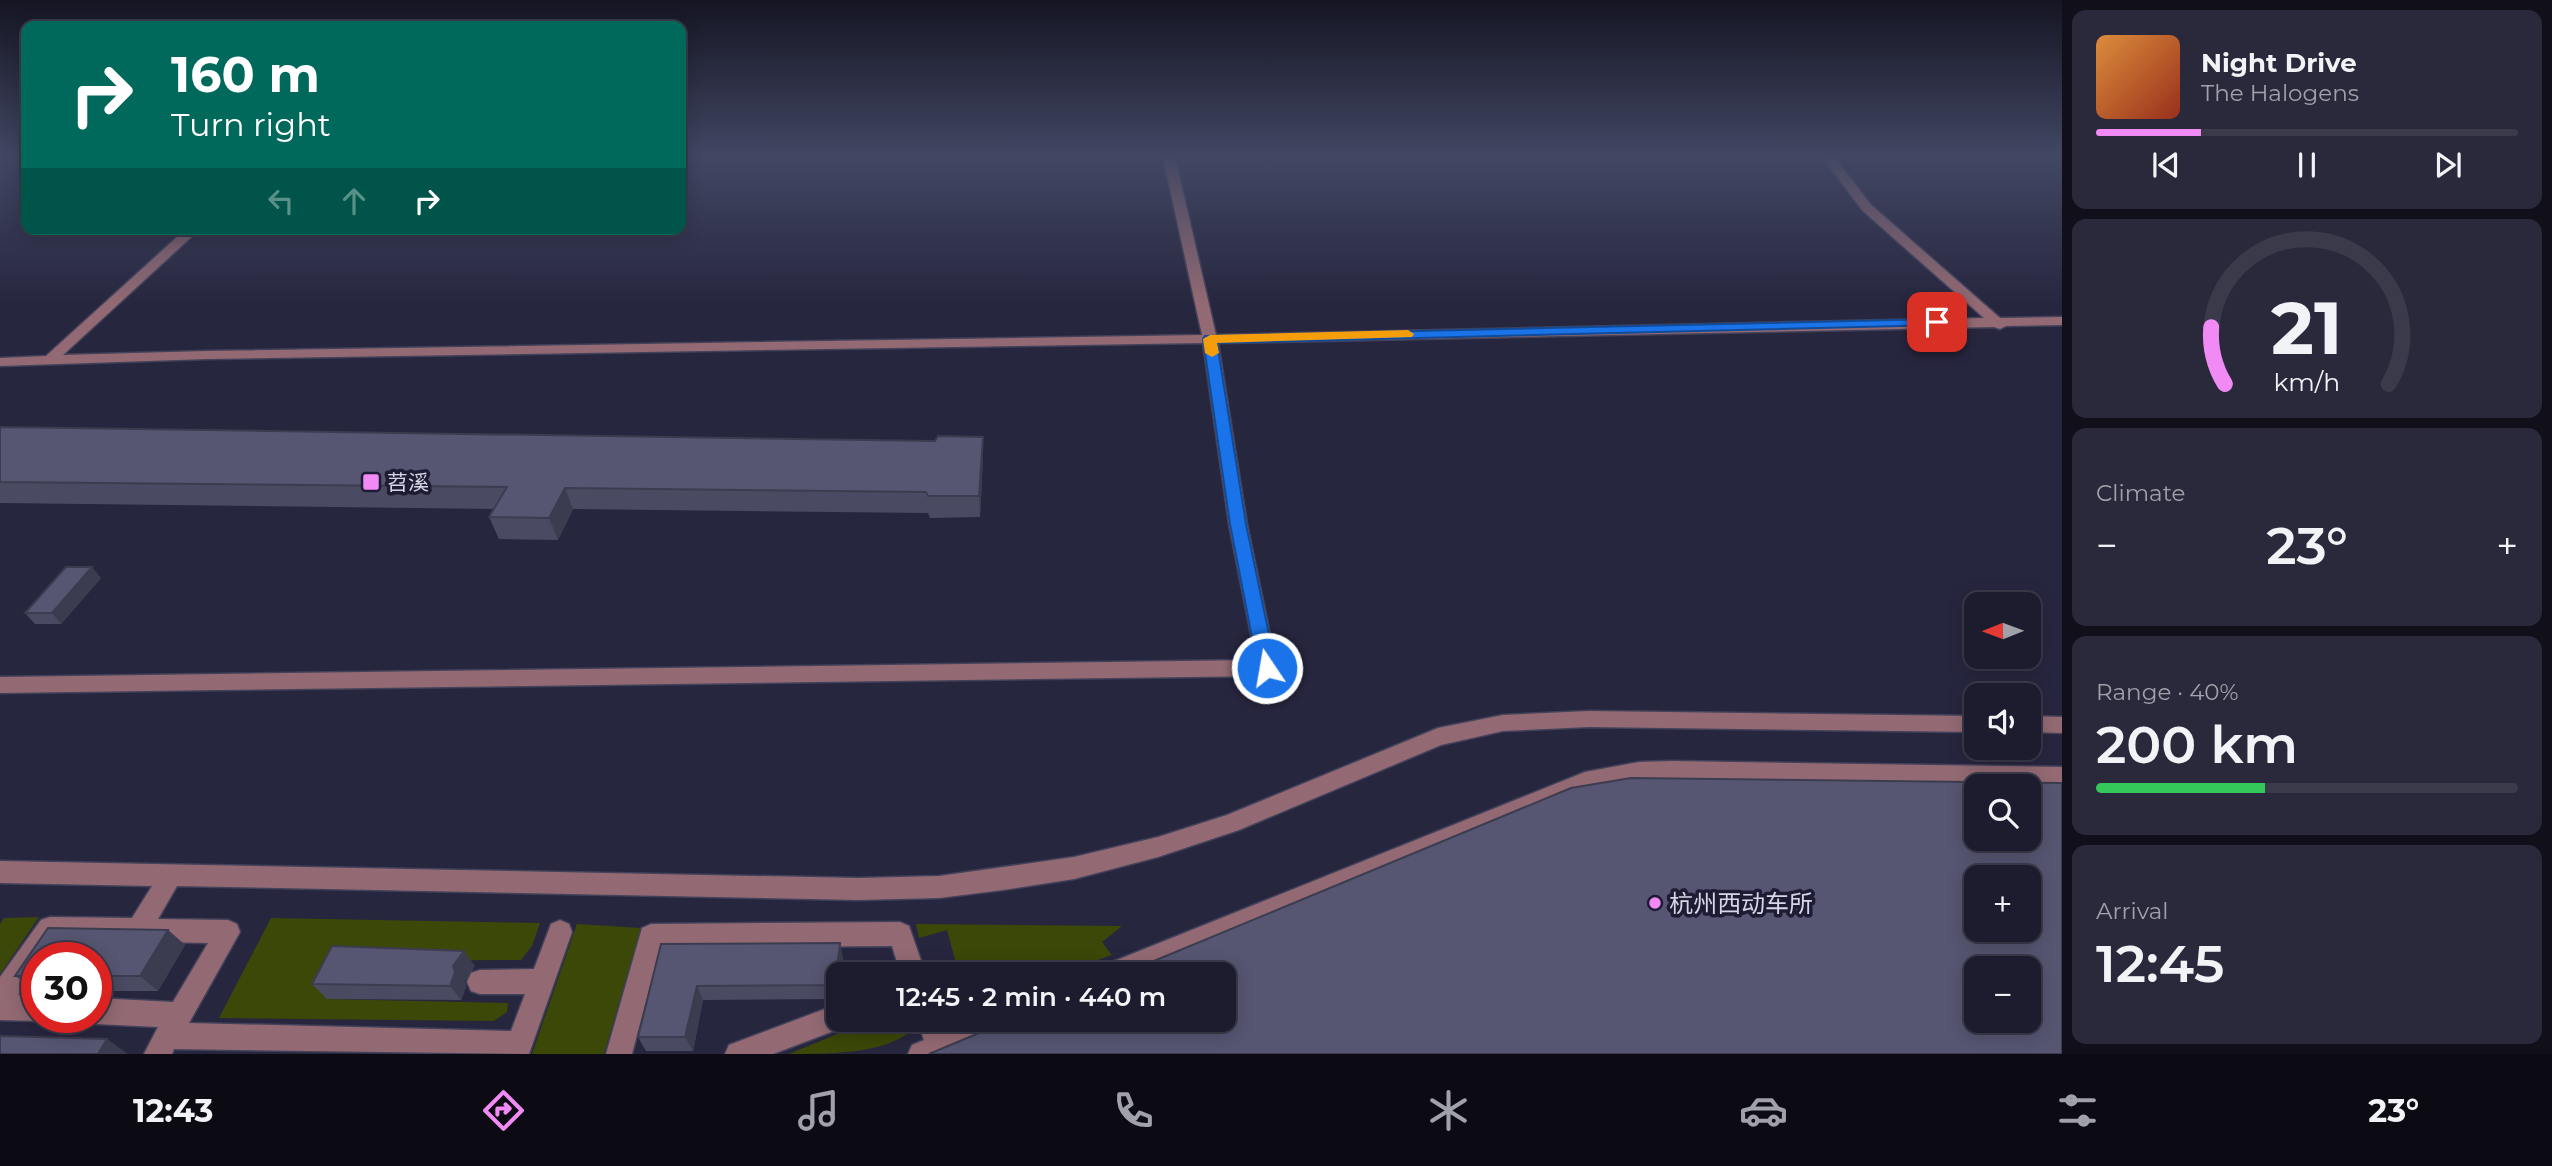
<!DOCTYPE html>
<html lang="en">
<head>
<meta charset="utf-8">
<style>
	:root { --surface:#1d1c2f; --page:#2a293b; --text:#f1f3f6; --muted:#a0a1aa; --line:#3b3a4b; --accent:#f18af4 }
	body { margin:0; font-family:Montserrat,"Noto Sans SC",sans-serif; background:var(--page); color:var(--text); height:100vh; display:flex; flex-direction:column; font-size:26px; white-space:nowrap }
	* { box-sizing:border-box; margin:0 }
	p { font-size:23px; color:var(--muted) }
	.icon { flex:none; width:38px; height:38px; fill:none; stroke:currentColor; stroke-width:2; stroke-linecap:round; stroke-linejoin:round }
	.map { position:relative; flex:1; overflow:hidden }
	.details { display:flex; flex-direction:column; gap:10px; padding:10px; background:#100f1a; width:490px }
	.details>* { flex:none }
	.banner { position:absolute; left:21px; top:21px; width:665px; height:214px; border-radius:14px; box-shadow:0 4px 18px #0003,0 0 0 2px var(--line); background:#00695c; color:#fff; overflow:hidden }
	.needle { width:46px; rotate:269deg }
	.tools { position:absolute; left:1964px; top:592px; display:grid; gap:14px }
	.tools a { display:grid; place-items:center; width:77px; height:77px; border-radius:14px; background:var(--surface); box-shadow:0 4px 18px #0003,0 0 0 2px var(--line); font-size:35px }
	.speed { position:absolute; left:21px; top:942px; display:flex; gap:14px; font-size:35px; font-weight:700; text-align:center }
	.speed>* { display:grid; place-content:center; width:91px; height:91px; border-radius:50%; background:var(--surface); box-shadow:0 4px 18px #0003,0 0 0 2px var(--line); line-height:1 }
	.speed .limit { border:10px solid #d22; background:#fff; color:#111 }
	.pin { position:absolute; display:grid; place-items:center; width:60px; height:60px; color:#fff; margin:-30px; border-radius:14px; box-shadow:0 4px 10px #0006 }
	.me { position:absolute; width:77px; margin:-38px; rotate:348deg; stroke-linejoin:round; filter:drop-shadow(0 0 5px #0008) }
	.turn { display:flex; align-items:center; gap:24px; height:147px; padding:0 35px; font-size:32px }
	.turn .icon { width:91px; height:91px; stroke-width:2.5 }
	.turn b { display:block; font-size:49px; line-height:60px }
	.lanes { display:flex; align-items:center; height:66px; padding:0 35px; background:#0003; justify-content:center; gap:35px; direction:ltr }
	.lanes .off { opacity:.35 }
	.big { font-size:52px; font-weight:600; line-height:1.1 }
	.details .tile { flex:1; display:flex; flex-direction:column; justify-content:center; gap:10px; min-width:0; padding:0 24px; border-radius:14px; background:var(--page) }
	.details .dial { align-items:center; gap:0 }
	.dial svg { height:182px; overflow:visible; fill:none; stroke:var(--line); stroke-width:7; stroke-linecap:round; text-anchor:middle }
	.dial text { fill:var(--text); stroke:none }
	.song { display:flex; align-items:center; gap:21px }
	.cover { width:84px; height:84px; border-radius:10px; background:linear-gradient(135deg,hsl(30 70% 55%),hsl(10 70% 35%)) }
	.played { height:7px; border-radius:4px; background:linear-gradient(90deg,var(--accent) 25%,var(--line) 25%) }
	.keys { display:flex; justify-content:space-around; direction:ltr }
	.heat { display:flex; justify-content:space-between; align-items:center; font-size:38px; direction:ltr }
	.charge { height:10px; border-radius:5px; background:linear-gradient(90deg,#34c759 40%,var(--line) 0) }
	.trip { position:absolute; left:826px; top:962px; width:410px; height:70px; border-radius:14px; background:var(--surface); box-shadow:0 4px 18px #0003,0 0 0 2px var(--line); font-weight:600; line-height:70px; text-align:center }
	.tabs { display:flex; height:112px; justify-content:space-around; align-items:center; background:#0c0b13; color:var(--muted) }
	.tabs .icon { width:49px; height:49px }
	.tabs .selected { color:var(--accent) }
	.tabs b { font-size:32px; color:var(--text) }
	main { display:flex; flex:1; min-height:0 }
	.map>svg:first-child { display:block }
	.green { fill:#3b4807 }
	.lines { fill:none; stroke-linecap:round; stroke-linejoin:round }
	.minor-casing { stroke:#43425a; stroke-width:3 }
	.minor { fill:#936a73; fill-rule:evenodd }
	.wall { fill:#4a4a62 }
	.shaded-wall { fill:#3c3c50 }
	.building { fill:#565672; stroke:#3c3c50; stroke-width:2; fill-rule:evenodd }
	.route { fill:#1a73e8; stroke:#114b97; stroke-width:2 }
	.slow { fill:#f59e0b }
	.poi-dot { fill:#f18af4; stroke:#1d1c34; stroke-width:2.5 }
	.labels { text-anchor:middle; dominant-baseline:central; stroke-width:7; stroke-linejoin:round; paint-order:stroke }
	.poi-label { font-size:21px; fill:#d6d6e7; stroke:#1d1c34; text-anchor:start }
	.near-poi-label { font-size:24px; fill:#d6d6e7; stroke:#1d1c34; text-anchor:start }
</style>
</head>
<body>
<main>
<div class="map">
<svg width="2062" height="1054" viewBox="0 0 2062 1054">
	<rect width="100%" height="100%" fill="#27263f"/>
	<g class="green">
		<path d="M39,917l-39,57v-50l4,-6z"/>
		<path d="M271,918l269,5 -8,23 -11,14 -175,1 -19,38 181,4 -1,9 -13,9 -275,-3z"/>
		<path d="M577,924l64,4 -37,126h-72z"/>
		<path d="M916,924l206,2 -20,16 10,13 -57,20h-96l-12,-45 -28,8z"/>
		<path d="M871,1020h36v14c-28,20 -80,20 -118,20z"/>
	</g>
	<g class="lines">
		<defs>
			<g id="minor">
				<path d="M1163,157h12l41,178 768,-17 -121,-107 -41,-54h12l37,48 129,113 62,-1v8l-56,1 -6,3 -6,-2 -776,16 29,181 30,144 -3,5 -7,3 -1267,17v-16l1256,-17 -27,-136 -26,-181 -996,16 -207,7v-8l46,-2 140,-127h14l-137,126 144,-4 995,-16z"/>
				<path d="M1589,711l387,5v16l-387,-5 -86,4 -62,14 -202,85 -81,27 -84,22 -71,11 -64,8 -81,2 -681,-14 -19,33 70,1 9,4 3,8 -51,91 322,8 14,-37h-45l-9,-3 -4,-9 4,-9 9,-3 54,-1 17,-45 9,-4 9,4 3,8 -43,122 -355,-5 -2,5h-28l14,-27 -62,-3 -9,-4 -1,-3h10v-19l77,4 35,-59 -152,-3 -12,17h-7v10l-19,28h19v22h9l-9,4 -37,-1v-43l41,-57 9,-3 82,1 20,-32 -152,-3v-22l858,17 81,-2 135,-19 84,-20 69,-22 211,-87 65,-13z"/>
				<path d="M2028,716l34,1v16l-34,-1z"/>
				<path d="M1671,761l391,6v18l-391,-6 -32,1 -44,8 -454,187h-42l3,-9 483,-194 54,-10z"/>
				<path d="M900,922l9,4 17,49h-25l-9,-29 -232,2 -28,106h-26l36,-126 9,-4z"/>
				<path d="M838,1004v16h12l-3,6 -74,28h-48l4,-9z"/>
				<path d="M917,1020h26l3,10 24,-10h45l-4,9 -59,25h-44l4,-9 12,-5z"/>
			</g>
		</defs>
		<use href="#minor" class="minor-casing"/>
		<use href="#minor" class="minor"/>
	</g>
	<g class="wall">
		<path d="M0,427l983,31 -3,59 -50,1 -2,-5 -355,-4 -15,31 -59,-1 -10,-22 5,-8 -494,-6z"/>
		<path d="M101,578l-40,46h-26l-10,-11z"/>
		<path d="M48,928l120,2 17,15 -27,46h-62v-34h-59v34h-2l-20,-15z"/>
		<path d="M661,944l182,14 -5,17v24l-135,1 -10,51h-47l-8,-14z"/>
		<path d="M475,966l-10,15 1,6 -5,13 -134,-1 -15,-15z"/>
	</g>
	<g class="shaded-wall">
		<path d="M983,437v21l-3,59 -1,-21z"/>
		<path d="M565,488l8,21 -15,31 -9,-22z"/>
		<path d="M92,567l9,11 -40,46 -9,-11z"/>
		<path d="M168,930l17,15 -27,46 -18,-15z"/>
		<path d="M840,943l3,15 -1,17h-4v22l-3,-12z"/>
		<path d="M464,951l11,15 -10,15 1,6 -5,13 -11,-14 3,-20z"/>
		<path d="M697,986l6,14 -10,51 -8,-14z"/>
		<path d="M107,1039l21,15h-30z"/>
	</g>
	<g class="building">
		<path d="M0,427l935,14 3,-5 45,1 -4,59h-51l-2,-4 -361,-4 -16,30 -60,-1 18,-30 -507,-5z"/>
		<path d="M66,567h26l-40,46h-27z"/>
		<path d="M1631,778l431,5v271h-1133l81,-34h213v-45h-103l451,-187zM1976,786h52v52h-52zM1976,877h52v52h-52zM1976,968h52v52h-52z"/>
		<path d="M48,928l120,2 -28,46h-44v-19h-59v19h-22z"/>
		<path d="M840,943l-5,42 -138,1 -12,51h-47l23,-93z"/>
		<path d="M332,946l132,5 -11,15 2,6 -5,14 -138,-2z"/>
		<path d="M0,1036l107,3 -9,15h-98z"/>
	</g>
	<linearGradient id="sky" x2="0" y2="1"><stop stop-color="#151523"/><stop offset="0.51" stop-color="#414763"/><stop offset="1" stop-color="#414763" stop-opacity="0"/></linearGradient>
	<rect width="2062" height="305" fill="url(#sky)"/>
	<path class="route" d="M1937,319l6,3 -2,3 -724,18 29,181 30,144 -3,5h-13l-2,-5 -28,-144 -27,-185 2,-3z"/>
	<path class="slow" d="M1408,330l6,4 -2,3 -195,6 2,10 -7,4 -7,-4 -2,-14 7,-4z"/>
	<g class="poi-dot">
		<rect x="362" y="473" width="18" height="18" rx="3.5"/>
		<circle cx="1655" cy="903" r="7"/>
	</g>
	<g class="labels">
		<g class="poi-label">
			<text x="387" y="482">苕溪</text>
		</g>
		<g class="near-poi-label">
			<text x="1669" y="903">杭州西动车所</text>
		</g>
	</g>
</svg>
<div class="tools">
<a><svg class="needle" viewBox="-14 -14 28 28"><path d="M0-13l5 13h-10z" fill="#e53935"/><path d="M0 13l5-13h-10z" fill="#a0a1aa"/></svg></a>
<a><svg class="icon" aria-label="sound" viewBox="0 0 24 24"><path d="M4 9h4l5-4v14l-5-4H4zM17 9q2 3 0 6"/></svg></a>
<a><svg class="icon" aria-label="search" viewBox="0 0 24 24"><circle cx="10" cy="10" r="6"/><path d="M15 15l6 6"/></svg></a>
<a>+</a>
<a>−</a>
</div>
<div class="speed"><div class="limit">30</div></div>
<div class="pin" style="left:1937px;top:322px;background:#d93025"><svg class="icon" aria-label="arrive" viewBox="0 0 24 24"><path d="M6 21V4h12l-3 4 3 4H6"/></svg></div>
<svg class="me" style="left:1267px;top:668px" viewBox="-20 -20 40 40"><circle r="17" fill="#1a73e8" stroke="#fff" stroke-width="3"/><path d="M0-11L8 9 0 5-8 9z" fill="#fff"/></svg>
<div class="trip">12:45 · 2 min · 440 m</div>
<div class="banner">
<div class="turn"><svg class="icon" aria-label="right" viewBox="0 0 24 24"><path d="M7 20v-9h11M14 6l5 5-5 5"/></svg><div><b>160 m</b>Turn right</div></div>
<div class="lanes"><svg class="icon off" aria-label="left" viewBox="0 0 24 24"><path d="M17 20v-9H6M10 6l-5 5 5 5"/></svg><svg class="icon off" aria-label="ahead" viewBox="0 0 24 24"><path d="M12 20V5M6 11l6-6 6 6"/></svg><svg class="icon" aria-label="right" viewBox="0 0 24 24"><path d="M7 20v-9h11M14 6l5 5-5 5"/></svg></div>
</div>
</div>
<section class="details">
<div class="tile">
<div class="song"><i class="cover"></i><div><b>Night Drive</b><p>The Halogens</p></div></div>
<div class="played"></div>
<div class="keys"><svg class="icon" aria-label="previous" viewBox="0 0 24 24"><path d="M18 5L8 12l10 7zM5 5v14"/></svg><svg class="icon" aria-label="pause" viewBox="0 0 24 24"><path d="M8 5v14M16 5v14"/></svg><svg class="icon" aria-label="next" viewBox="0 0 24 24"><path d="M6 5l10 7-10 7zM19 5v14"/></svg></div>
</div>
<div class="tile dial"><svg viewBox="0 0 100 80">
<path d="M14 69A42 42 0 1 1 86 69"/>
<path d="M14 69A42 42 0 0 1 8 44" stroke="#f18af4"/>
<text x="50" y="56" font-size="32" font-weight="700">21</text>
<text x="50" y="72" font-size="11">km/h</text>
</svg></div>
<div class="tile"><p>Climate</p>
<div class="heat"><a>−</a><b class="big">23°</b><a>+</a></div>
</div>
<div class="tile"><p>Range · 40%</p><b class="big">200 km</b><div class="charge"></div></div>
<div class="tile"><p>Arrival</p><b class="big">12:45</b></div>
</section>
</main>
<nav class="tabs">
<b>12:43</b>
<svg class="icon selected" aria-label="directions" viewBox="0 0 24 24"><path d="M12 3l9 9-9 9-9-9zM9 14v-3h6M13 9l2 2-2 2"/></svg>
<svg class="icon" aria-label="music" viewBox="0 0 24 24"><path d="M9 18V5l10-2v13"/><circle cx="6" cy="18" r="3"/><circle cx="16" cy="16" r="3"/></svg>
<svg class="icon" aria-label="phone" viewBox="0 0 24 24"><path d="M5 4h4l2 5-3 2q2 4 5 5l2-3 5 2v4C11 20 4 13 5 4z"/></svg>
<svg class="icon" aria-label="climate" viewBox="0 0 24 24"><path d="M12 3v18M4 7l16 10M4 17L20 7"/></svg>
<svg class="icon" aria-label="car" viewBox="0 0 24 24"><path d="M5 17H2v-5l4-1 3-4h7l3 4 3 1v5h-3M9 17h6M6 11h13"/><circle cx="7" cy="17" r="2"/><circle cx="17" cy="17" r="2"/></svg>
<svg class="icon" aria-label="filters" viewBox="0 0 24 24"><path d="M4 7h16M4 17h16"/><circle cx="9" cy="7" r="2"/><circle cx="15" cy="17" r="2"/></svg>
<b>23°</b>
</nav>
</body>
</html>
